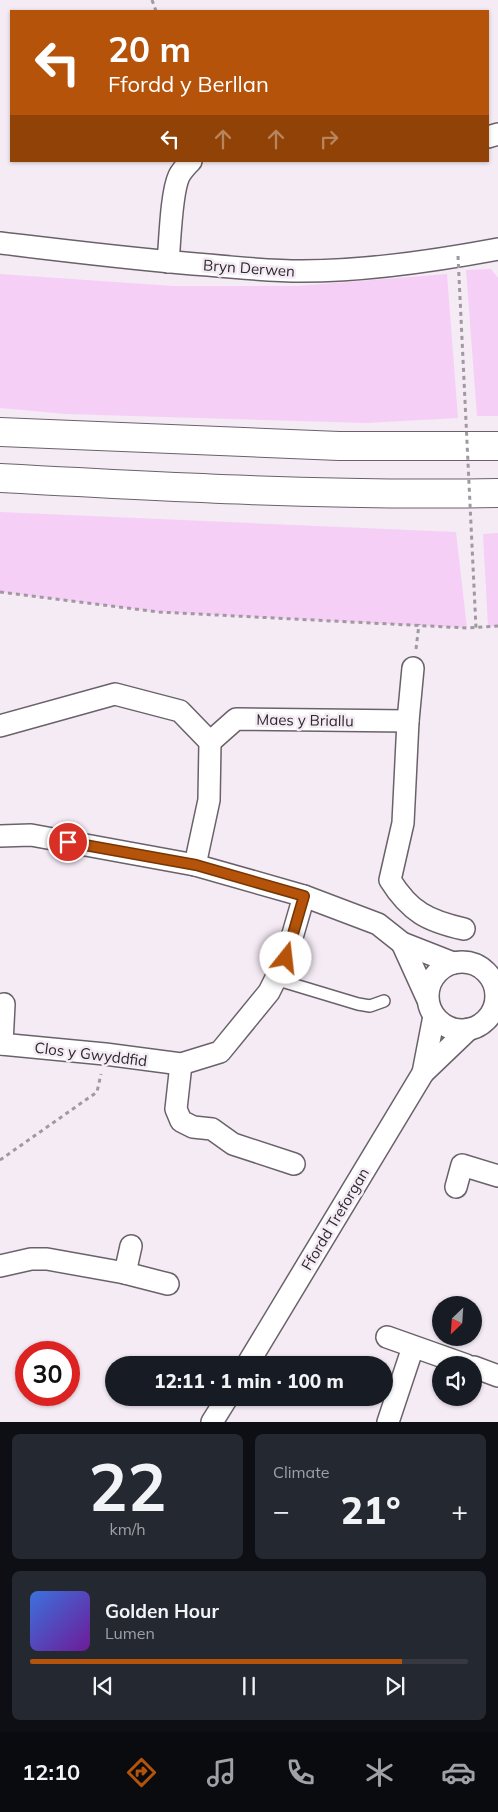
<!DOCTYPE html>
<html lang="en">
<head>
<meta charset="utf-8">
<style>
	:root { --surface:#171b24; --page:#242831; --text:#f1f3f6; --muted:#9ea1a6; --line:#363941; --accent:#b45309 }
	body { margin:0; font-family:Mulish,sans-serif; background:var(--page); color:var(--text); height:100vh; display:flex; flex-direction:column; font-size:19px; white-space:nowrap }
	* { box-sizing:border-box; margin:0 }
	p { font-size:16px; color:var(--muted) }
	.icon { flex:none; width:28px; height:28px; fill:none; stroke:currentColor; stroke-width:2; stroke-linecap:round; stroke-linejoin:round }
	.map { position:relative; height:1422px; overflow:hidden }
	.panel { display:flex; flex-direction:column; gap:12px; padding:12px; background:#0d0f14; flex:1 }
	.panel>* { flex:none }
	.banner { position:absolute; left:10px; top:10px; width:479px; height:152px; border-radius:0px; box-shadow:0 1px 4px #0004; background:#b45309; color:#fff; overflow:hidden }
	.needle { width:32px; rotate:205deg }
	.tools { position:absolute; left:432px; top:1296px; display:grid; gap:10px }
	.tools a { display:grid; place-items:center; width:50px; height:50px; border-radius:50%; background:var(--surface); box-shadow:0 1px 4px #0004; font-size:25px }
	.speed { position:absolute; left:15px; top:1341px; display:flex; gap:10px; font-size:25px; font-weight:700; text-align:center }
	.speed>* { display:grid; place-content:center; width:65px; height:65px; border-radius:50%; background:var(--surface); box-shadow:0 1px 4px #0004; line-height:1 }
	.speed .limit { border:8px solid #d22; background:#fff; color:#111 }
	.pin { position:absolute; display:grid; place-items:center; width:42px; height:42px; color:#fff; margin:-21px; border:2px solid #fff; border-radius:50%; box-shadow:0 1px 5px #0007 }
	.me { position:absolute; width:55px; margin:-28px; rotate:16deg; stroke-linejoin:round; filter:drop-shadow(0 0 4px #0008) }
	.turn { display:flex; align-items:center; gap:18px; height:105px; padding:0 15px; font-size:22px }
	.turn .icon { width:65px; height:65px; stroke-width:2.5 }
	.turn b { display:block; font-size:35px; line-height:42px }
	.lanes { display:flex; align-items:center; height:48px; padding:0 15px; background:#0003; justify-content:center; gap:25px; direction:ltr }
	.lanes .off { opacity:.35 }
	.big { font-size:38px; font-weight:800; line-height:1.1 }
	.panel .widget { flex:1; display:flex; flex-direction:column; justify-content:center; gap:8px; min-width:0; padding:0 18px; border-radius:8px; background:var(--page) }
	.panel .dial { align-items:center; gap:0 }
	.dial b { font-size:65px; line-height:1 }
	.song { display:flex; align-items:center; gap:15px }
	.cover { width:60px; height:60px; border-radius:8px; background:linear-gradient(135deg,hsl(220 70% 55%),hsl(280 70% 35%)) }
	.played { height:5px; border-radius:2px; background:linear-gradient(90deg,var(--accent) 85%,var(--line) 85%) }
	.keys { display:flex; justify-content:space-around; direction:ltr }
	.heat { display:flex; justify-content:space-between; align-items:center; font-size:28px; direction:ltr }
	.panel .tiles { flex:1; display:grid; gap:12px; grid-template-columns:1fr 1fr }
	.widget:last-child { grid-column:span 2 }
	.trip { position:absolute; left:105px; top:1356px; width:288px; height:50px; border-radius:25px; background:var(--surface); box-shadow:0 1px 4px #0004; font-weight:800; line-height:50px; text-align:center }
	.tabs { display:flex; height:80px; justify-content:space-around; align-items:center; background:#090b0e; color:var(--muted) }
	.tabs .icon { width:35px; height:35px }
	.tabs .current { color:var(--accent) }
	.tabs b { font-size:22px; color:var(--text) }
	.map>svg:first-child { display:block }
	.green { fill:#f6cff7 }
	.lines { fill:none; stroke-linecap:round; stroke-linejoin:round }
	.lane-casing { stroke:#6a626a; stroke-width:14 }
	.street-casing { stroke:#6a626a; stroke-width:24 }
	.highway-casing { stroke:#6a626a; stroke-width:30 }
	.path { stroke:#a099a0; stroke-width:3; stroke-dasharray:4 4; stroke-linecap:butt }
	.lane { stroke:#fff; stroke-width:11 }
	.street { stroke:#fff; stroke-width:21 }
	.highway { stroke:#fff; stroke-width:28 }
	.path-bridge { stroke:#a099a0; stroke-width:3; stroke-dasharray:4 4; stroke-linecap:butt }
	.route-casing { stroke:#753606; stroke-width:12 }
	.route { stroke:#b45309; stroke-width:9 }
	.labels { text-anchor:middle; dominant-baseline:central; stroke-width:5; stroke-linejoin:round; paint-order:stroke }
	.street-label { font-size:15px; fill:#2d2a2d; stroke:#f5ebf5 }
</style>
</head>
<body>
<div class="map">
<svg width="498" height="1422" viewBox="0 0 498 1422">
	<rect width="100%" height="100%" fill="#f5ebf5"/>
	<g class="green">
		<path d="M491,269l7,9v138h-21l-11,-146z"/>
		<path d="M0,274l173,12h124l150,-12 11,144 -92,5 -300,-9 -66,-6z"/>
		<path d="M0,512l456,20 11,96 -308,-16 -159,-20z"/>
		<path d="M498,533v93l-10,1 -5,-93z"/>
	</g>
	<g class="lines">
		<defs>
			<path id="lane" d="M275,979l83,25 12,2 14,-5"/>
			<g id="street">
				<path d="M488,137l10,-3"/>
				<path d="M0,243c69,8 138,17 208,22 31,3 62,6 94,6 66,0 132,-10 196,-22"/>
				<path d="M168,262c2,-20 3,-69 11,-86 3,-6 7,-10 12,-15"/>
				<path d="M413,668l-5,53 -5,102 -13,57c20,32 38,41 74,49"/>
				<path d="M0,726l115,-32 65,17 30,31 -1,58 -14,65"/>
				<path d="M210,742l26,-23 172,2"/>
				<path d="M0,836l31,-1 164,30 109,31 74,28 24,19 51,20"/>
				<path d="M402,943l25,55"/>
				<circle cx="462" cy="996" r="34"/>
				<path d="M0,1044l105,10 76,10 39,-12 49,-60 17,-34 18,-62"/>
				<path d="M2,1044l2,-40"/>
				<path d="M181,1064l-5,45 5,12 12,6 19,2 21,15 61,20"/>
				<path d="M423,1073l11,-57"/>
				<path d="M456,1187l6,-22 36,11"/>
				<path d="M0,1266l31,-7h16l78,14 43,11"/>
				<path d="M125,1273l6,-27"/>
				<path d="M387,1337l79,28"/>
				<path d="M247,1365l176,-292 46,-44"/>
				<path d="M474,1367l24,9"/>
				<path d="M212,1422l15,-24"/>
				<path d="M388,1422l25,-75"/>
			</g>
			<g id="highway">
				<path d="M0,432l339,14h159"/>
				<path d="M0,478c166,9 332,18 498,15"/>
			</g>
		</defs>
		<use href="#lane" class="lane-casing"/>
		<use href="#street" class="street-casing"/>
		<use href="#highway" class="highway-casing"/>
		<g class="path">
			<path d="M152,0l4,11"/>
			<path d="M0,592l159,20 308,16 31,-2"/>
			<path d="M416,649l3,-25"/>
			<path d="M0,1160l97,-68 4,-18"/>
		</g>
		<use href="#lane" class="lane"/>
		<use href="#street" class="street"/>
		<use href="#highway" class="highway"/>
		<path class="path-bridge" d="M458,256l18,372"/>
	</g>
	<g class="lines">
		<defs>
			<path id="route" d="M68,842l128,23 108,31 -18,62"/>
		</defs>
		<use href="#route" class="route-casing"/>
		<use href="#route" class="route"/>
	</g>
	<g class="labels">
		<g class="street-label">
			<text transform="translate(249 268) rotate(4)">Bryn Derwen</text>
			<text transform="translate(305 720) rotate(1)">Maes y Briallu</text>
			<text transform="translate(91 1054) rotate(7)">Clos y Gwyddfid</text>
			<text transform="translate(335 1219) rotate(-59)">Ffordd Treforgan</text>
		</g>
	</g>
</svg>
<div class="tools">
<a><svg class="needle" viewBox="-14 -14 28 28"><path d="M0-13l5 13h-10z" fill="#e53935"/><path d="M0 13l5-13h-10z" fill="#9ea1a6"/></svg></a>
<a><svg class="icon" aria-label="sound" viewBox="0 0 24 24"><path d="M4 9h4l5-4v14l-5-4H4zM17 9q2 3 0 6"/></svg></a>
</div>
<div class="speed"><div class="limit">30</div></div>
<div class="pin" style="left:68px;top:842px;background:#d93025"><svg class="icon" aria-label="arrive" viewBox="0 0 24 24"><path d="M6 21V4h12l-3 4 3 4H6"/></svg></div>
<svg class="me" style="left:286px;top:958px" viewBox="-20 -20 40 40"><circle r="19" fill="#fff"/><path d="M0-13L10 11 0 6-10 11z" fill="#b45309"/></svg>
<div class="trip">12:11 · 1 min · 100 m</div>
<div class="banner">
<div class="turn"><svg class="icon" aria-label="left" viewBox="0 0 24 24"><path d="M17 20v-9H6M10 6l-5 5 5 5"/></svg><div><b>20 m</b>Ffordd y Berllan</div></div>
<div class="lanes"><svg class="icon" aria-label="left" viewBox="0 0 24 24"><path d="M17 20v-9H6M10 6l-5 5 5 5"/></svg><svg class="icon off" aria-label="ahead" viewBox="0 0 24 24"><path d="M12 20V5M6 11l6-6 6 6"/></svg><svg class="icon off" aria-label="ahead" viewBox="0 0 24 24"><path d="M12 20V5M6 11l6-6 6 6"/></svg><svg class="icon off" aria-label="right" viewBox="0 0 24 24"><path d="M7 20v-9h11M14 6l5 5-5 5"/></svg></div>
</div>
</div>
<section class="panel">
<div class="tiles">
<div class="widget dial"><b>22</b><p>km/h</p></div>
<div class="widget"><p>Climate</p>
<div class="heat"><a>−</a><b class="big">21°</b><a>+</a></div>
</div>
<div class="widget">
<div class="song"><i class="cover"></i><div><b>Golden Hour</b><p>Lumen</p></div></div>
<div class="played"></div>
<div class="keys"><svg class="icon" aria-label="previous" viewBox="0 0 24 24"><path d="M18 5L8 12l10 7zM5 5v14"/></svg><svg class="icon" aria-label="pause" viewBox="0 0 24 24"><path d="M8 5v14M16 5v14"/></svg><svg class="icon" aria-label="next" viewBox="0 0 24 24"><path d="M6 5l10 7-10 7zM19 5v14"/></svg></div>
</div>
</div>
</section>
<nav class="tabs">
<b>12:10</b>
<svg class="icon current" aria-label="directions" viewBox="0 0 24 24"><path d="M12 3l9 9-9 9-9-9zM9 14v-3h6M13 9l2 2-2 2"/></svg>
<svg class="icon" aria-label="music" viewBox="0 0 24 24"><path d="M9 18V5l10-2v13"/><circle cx="6" cy="18" r="3"/><circle cx="16" cy="16" r="3"/></svg>
<svg class="icon" aria-label="phone" viewBox="0 0 24 24"><path d="M5 4h4l2 5-3 2q2 4 5 5l2-3 5 2v4C11 20 4 13 5 4z"/></svg>
<svg class="icon" aria-label="climate" viewBox="0 0 24 24"><path d="M12 3v18M4 7l16 10M4 17L20 7"/></svg>
<svg class="icon" aria-label="car" viewBox="0 0 24 24"><path d="M5 17H2v-5l4-1 3-4h7l3 4 3 1v5h-3M9 17h6M6 11h13"/><circle cx="7" cy="17" r="2"/><circle cx="17" cy="17" r="2"/></svg>
</nav>
</body>
</html>
